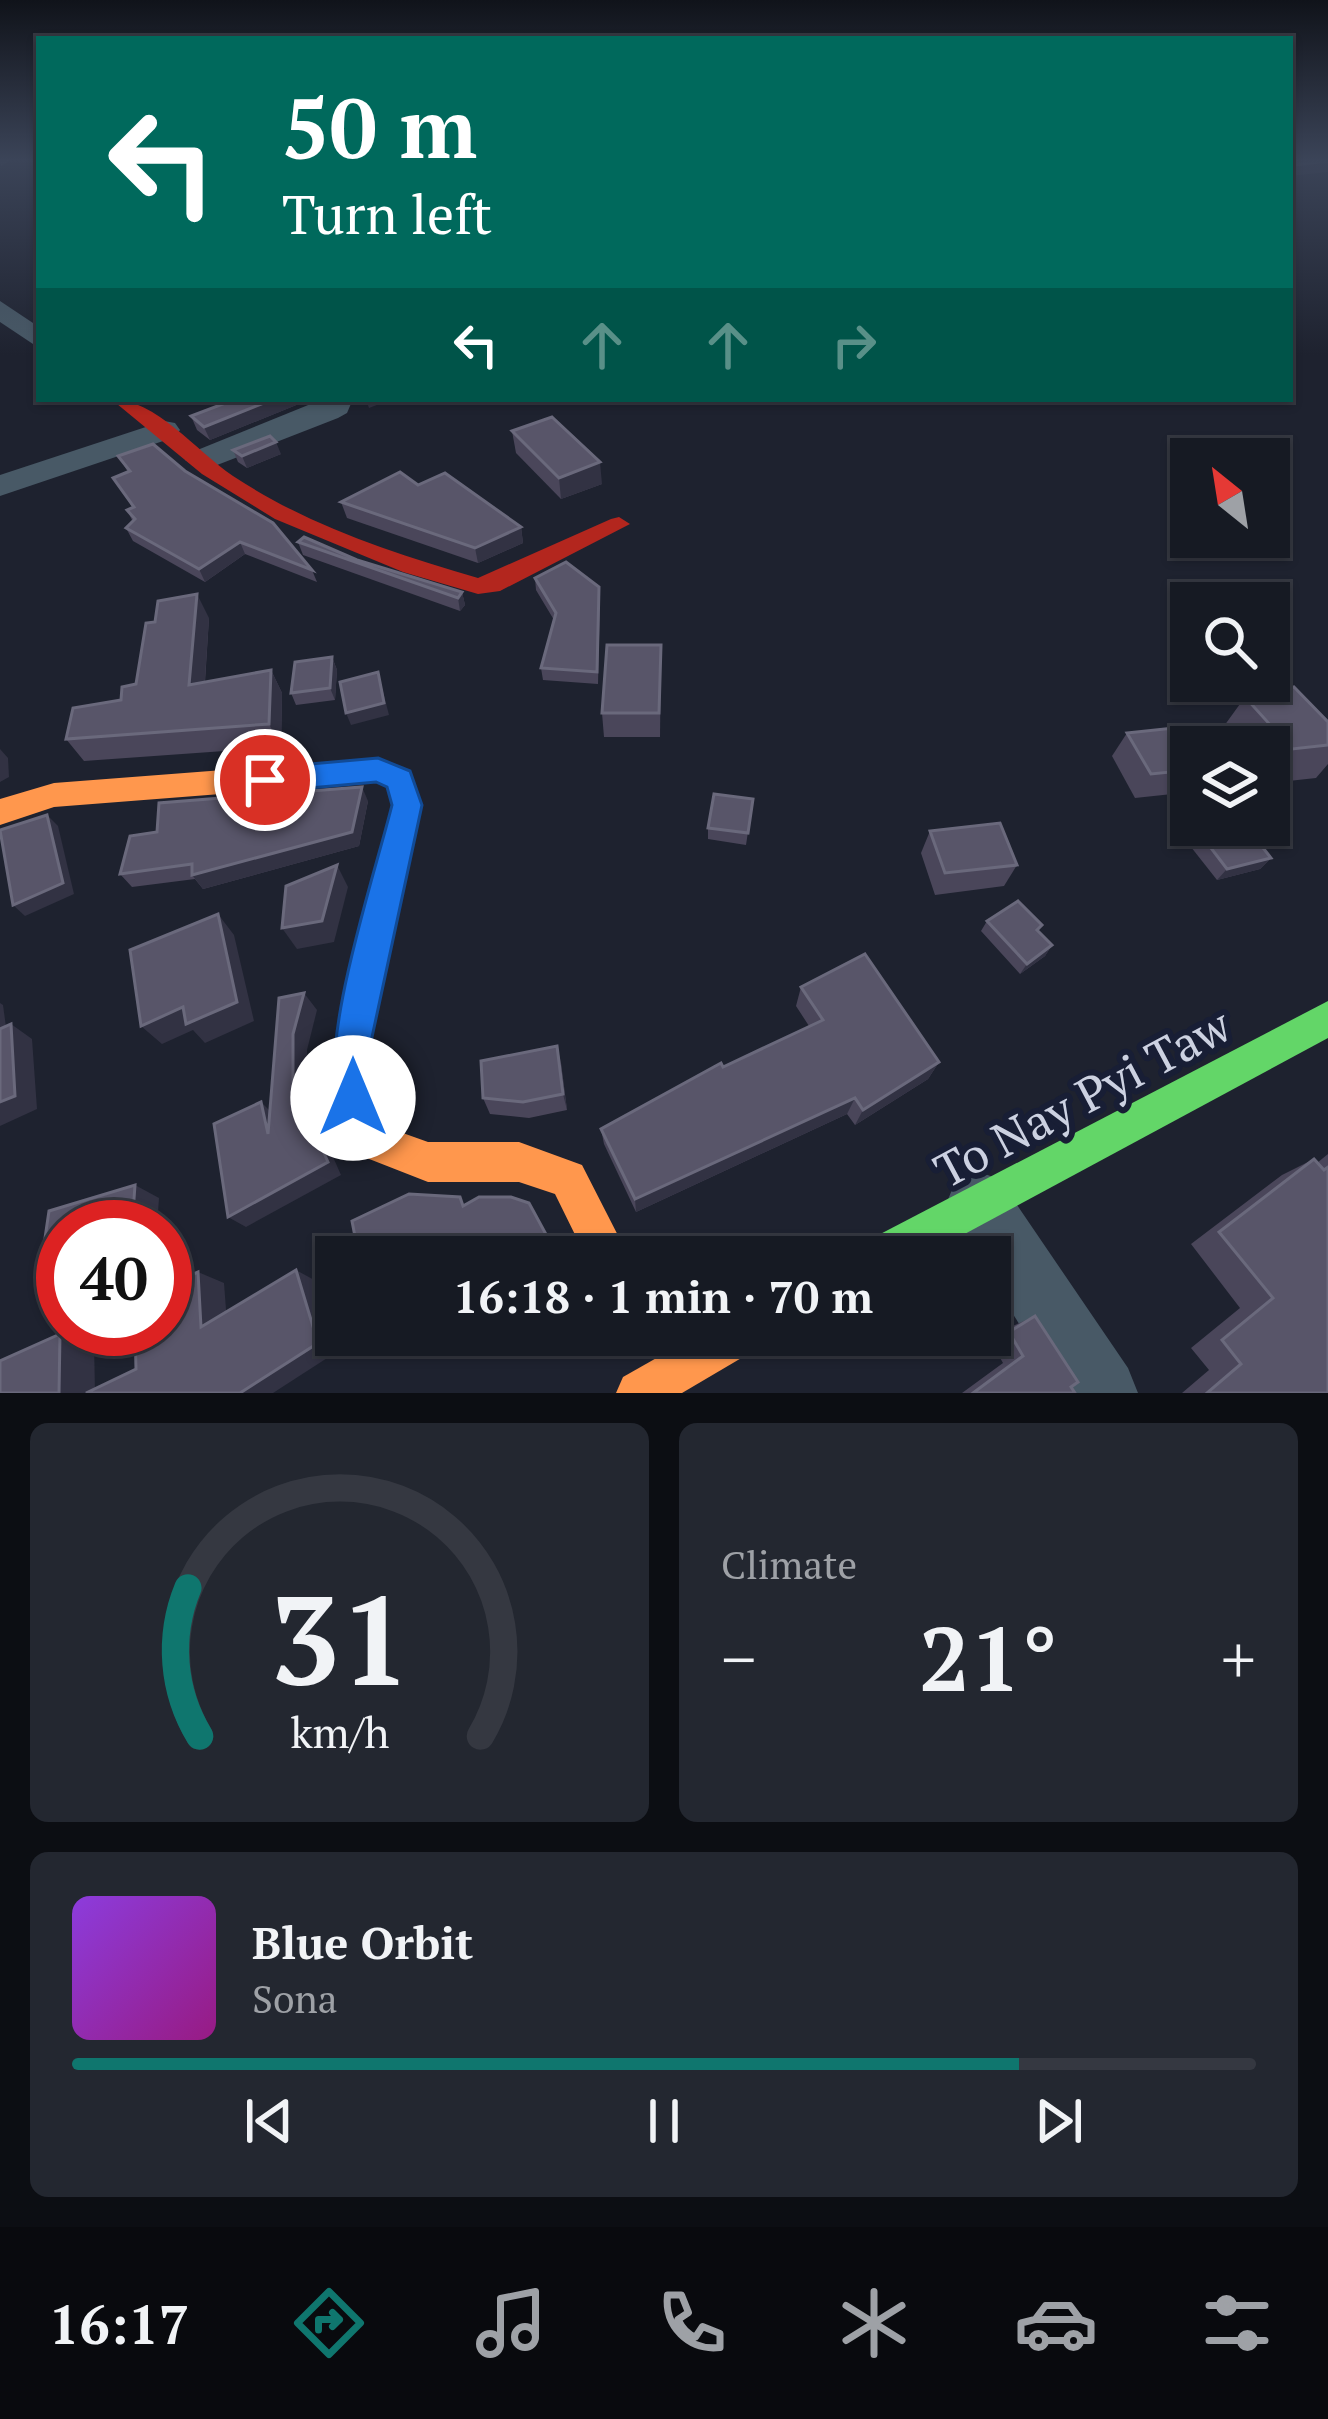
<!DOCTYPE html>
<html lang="en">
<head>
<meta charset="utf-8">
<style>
	:root { --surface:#161a23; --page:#232730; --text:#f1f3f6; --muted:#9ea1a6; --line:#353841; --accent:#0f766e }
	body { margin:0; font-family:"PT Serif",serif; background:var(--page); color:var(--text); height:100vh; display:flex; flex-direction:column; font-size:45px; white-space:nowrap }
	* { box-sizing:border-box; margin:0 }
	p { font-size:39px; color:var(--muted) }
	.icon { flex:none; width:66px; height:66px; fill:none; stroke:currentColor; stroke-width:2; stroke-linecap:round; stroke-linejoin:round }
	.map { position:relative; height:1393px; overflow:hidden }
	.side { display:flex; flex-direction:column; gap:30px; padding:30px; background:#0c0e13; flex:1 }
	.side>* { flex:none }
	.top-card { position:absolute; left:36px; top:36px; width:1257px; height:366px; border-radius:0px; box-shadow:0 3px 9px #0004,0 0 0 3px var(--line); background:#00695c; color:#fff; overflow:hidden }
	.needle { width:78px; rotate:330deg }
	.controls { position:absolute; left:1170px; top:438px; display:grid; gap:24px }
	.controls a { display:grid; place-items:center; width:120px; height:120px; border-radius:0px; background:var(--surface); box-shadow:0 3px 9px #0004,0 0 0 3px var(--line); font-size:60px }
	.speed { position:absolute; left:36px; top:1200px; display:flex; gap:24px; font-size:60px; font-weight:700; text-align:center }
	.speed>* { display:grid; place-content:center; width:156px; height:156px; border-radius:50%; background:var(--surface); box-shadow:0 3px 9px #0004,0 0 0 3px var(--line); line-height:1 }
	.speed .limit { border:18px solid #d22; background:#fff; color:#111 }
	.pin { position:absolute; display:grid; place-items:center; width:102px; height:102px; color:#fff; margin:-51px; border:6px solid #fff; border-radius:50%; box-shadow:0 3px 12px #0007 }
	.me { position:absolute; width:132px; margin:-66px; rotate:0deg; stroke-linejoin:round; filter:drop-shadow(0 0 9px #0008) }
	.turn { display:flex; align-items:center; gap:42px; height:252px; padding:0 48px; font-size:54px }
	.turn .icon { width:156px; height:156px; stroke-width:2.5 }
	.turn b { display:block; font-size:84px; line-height:102px }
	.lanes { display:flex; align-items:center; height:114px; padding:0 48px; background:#0003; justify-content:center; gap:60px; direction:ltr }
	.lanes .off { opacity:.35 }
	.big { font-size:90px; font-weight:600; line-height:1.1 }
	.side .card { flex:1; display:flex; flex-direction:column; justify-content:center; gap:18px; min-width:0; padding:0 42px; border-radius:18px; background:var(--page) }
	.side .dial { align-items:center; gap:0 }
	.dial svg { height:312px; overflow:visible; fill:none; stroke:var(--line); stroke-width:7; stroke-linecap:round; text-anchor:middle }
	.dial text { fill:var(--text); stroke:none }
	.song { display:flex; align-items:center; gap:36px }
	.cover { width:144px; height:144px; border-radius:18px; background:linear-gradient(135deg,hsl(270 70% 55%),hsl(310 70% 35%)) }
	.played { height:12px; border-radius:6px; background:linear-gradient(90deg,var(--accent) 80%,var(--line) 80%) }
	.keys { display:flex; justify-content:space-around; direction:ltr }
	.heat { display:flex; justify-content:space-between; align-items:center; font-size:66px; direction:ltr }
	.side .tiles { flex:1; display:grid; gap:30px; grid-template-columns:1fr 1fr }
	.card:last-child { grid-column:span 2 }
	.trip { position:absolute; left:315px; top:1236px; width:696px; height:120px; border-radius:0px; background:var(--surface); box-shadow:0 3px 9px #0004,0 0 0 3px var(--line); font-weight:600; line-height:120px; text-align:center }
	.tabs { display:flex; height:192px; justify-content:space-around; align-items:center; background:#090a0e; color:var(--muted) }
	.tabs .icon { width:84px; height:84px }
	.tabs .on { color:var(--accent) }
	.tabs b { font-size:54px; color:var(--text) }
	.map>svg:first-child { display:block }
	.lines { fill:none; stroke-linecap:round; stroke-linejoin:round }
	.street { fill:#485966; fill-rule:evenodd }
	.fast { fill:#63d668; fill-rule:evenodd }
	.slow { fill:#ff974d; fill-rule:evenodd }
	.jam { fill:#b3261e; fill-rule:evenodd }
	.wall { fill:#4a465a }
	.shaded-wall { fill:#323243 }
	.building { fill:#585569; stroke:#6a697c; stroke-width:3 }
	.route { fill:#1a73e8; stroke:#114b97; stroke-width:3 }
	.labels { text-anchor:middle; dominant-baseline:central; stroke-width:12; stroke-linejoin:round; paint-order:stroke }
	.near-street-label { font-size:48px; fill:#ccd1e1; stroke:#181e35 }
</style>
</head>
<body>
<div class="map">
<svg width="1328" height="1393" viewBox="0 0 1328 1393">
	<rect width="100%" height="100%" fill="#1e222f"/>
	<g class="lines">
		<g class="street">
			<path d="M0,160h11l-10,6z"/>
			<path d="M0,301l39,26v21l-39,-26z"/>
			<path d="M323,399h30l-6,14 -9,5 -126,49 -11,3 -16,-10 5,-7z"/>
			<path d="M164,421l11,2 5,7 -5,7 -175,59v-21z"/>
			<path d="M978,1171l22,9 128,188 10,25h-75l-73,-115v-21h-13l-30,-55 9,-22z"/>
		</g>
		<path class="fast" d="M1328,1001v37l-406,219h-63l6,-15z"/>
		<g class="slow">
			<path d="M378,758l32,13 12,34 -53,246 3,45 14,31 42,15h91l63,23 47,92h-43l-31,-63 -36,-12h-91l-69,-27 -25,-57 -1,-47 59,-246 -5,-19 -11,-4 -322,25 -54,18v-26l54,-16z"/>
			<path d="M697,1335h65l-7,15 -73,43h-66l7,-16z"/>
		</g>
		<path class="jam" d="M111,399c45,0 85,52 122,77 74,49 159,77 245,102l133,-59 8,-2 11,7 -130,67 -22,3 -75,-22 -128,-53 -73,-45z"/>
	</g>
	<g class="wall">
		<path d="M220,399h91l-101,41 -13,-10 -6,-14 34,-13z"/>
		<path d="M512,431l90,53 -41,15 -45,-46z"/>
		<path d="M233,450l48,4 -34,14 -9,-6z"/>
		<path d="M118,456l67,15 127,99 5,12 -72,-28 -40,28 -72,-41 -7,-13 7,-6 -6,-12 6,-2 -20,-30 15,-6z"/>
		<path d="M418,485l103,42 2,16 -45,20 -131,-45 -6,-16z"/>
		<path d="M298,542l164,50 3,13 -5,6 -157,-56z"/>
		<path d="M535,578l65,21 -2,85 -55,-4 -2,-12 13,-48 -18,-30z"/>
		<path d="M209,618l-4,64 66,-12 11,23 -1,54 -197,14 -18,-22 55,-39z"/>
		<path d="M661,645l-1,92h-56l-2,-24z"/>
		<path d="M332,657l5,13 -2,30 -39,5 -5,-12z"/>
		<path d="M1245,697l83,25v42l-12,14 -47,5v-36h-38l-12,-14z"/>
		<path d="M1127,733l64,14v45l-56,6 -23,-42z"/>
		<path d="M753,799l-7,46 -38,-6v-11z"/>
		<path d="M368,801l-9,45 -156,43 -8,-10 -63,8 -12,-13z"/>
		<path d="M930,831l87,34 -13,21 -69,9 -14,-42z"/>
		<path d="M1201,835l70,23 -11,11 -43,11 -26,-33z"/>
		<path d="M987,921l55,4 -4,6 14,14 -7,11 -25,18 -39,-43z"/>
		<path d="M801,987l138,75 -11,17 -73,46 -8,-11 -211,98 -32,-68 -3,-15 122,-62 86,-41 -13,-20z"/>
		<path d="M561,1063l6,47 -38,8 -39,-4 -7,-16z"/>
		<path d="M1328,1154v239h-146l27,-23 -18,-22 49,-40 -49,-64 91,-69 32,-16 3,4z"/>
		<path d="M1035,1316l40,77h-113l41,-30 -13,-23 25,-15z"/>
	</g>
	<g class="shaded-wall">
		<path d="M1328,161v11l-38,4 5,-11z"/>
		<path d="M274,399h37l-101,41 -6,-13z"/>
		<path d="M366,399h26l-23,9z"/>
		<path d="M276,442l5,12 -34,14 -5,-12z"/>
		<path d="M600,462l2,22 -41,15 -2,-21z"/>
		<path d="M521,527l2,16 -45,20 -3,-15z"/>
		<path d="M240,542l5,12 -40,28 -6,-13z"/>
		<path d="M462,592l3,13 -5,6 -2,-13z"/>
		<path d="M197,594l12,24 -6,90 -14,-23z"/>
		<path d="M332,657l5,13 -2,30 -5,-12z"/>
		<path d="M271,670l11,23 -1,54 -12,-23z"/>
		<path d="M378,672l11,43 -38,10 -5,-12z"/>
		<path d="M0,749l8,9 1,19 -9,5z"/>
		<path d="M362,787l6,14 -9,45 -156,43 -11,-14z"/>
		<path d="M47,815l11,11 16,68 -49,22 -12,-11z"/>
		<path d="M1271,858l-11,11 -43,11 10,-11z"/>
		<path d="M337,865l11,22 -14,55 -37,7 -15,-21z"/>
		<path d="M218,914l16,21 20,86 -49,22 -12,-13 -31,14 -21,-18z"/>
		<path d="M1052,945l-7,11 -25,18 7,-10z"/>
		<path d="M304,993l13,17 -10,40v48l34,77 -95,52 -18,-10 65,-134v-49z"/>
		<path d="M0,1003l3,2 6,44 -9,-6z"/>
		<path d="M11,1024l21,15 5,70 -37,17v-24z"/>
		<path d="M557,1046l4,17 6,47 -4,-16z"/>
		<path d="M939,1062l-11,17 -73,46 8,-15z"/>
		<path d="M855,1098l-8,16 -211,98 -1,-13z"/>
		<path d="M261,1102l15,15 -8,17z"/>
		<path d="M135,1185l24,13 -2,29h-25z"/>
		<path d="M296,1270l20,11 22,70 -65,42h-33z"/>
		<path d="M63,1272v15l-24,-8z"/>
		<path d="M198,1272l26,11 4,53 -27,-9z"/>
		<path d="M60,1334l34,8 1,51h-36z"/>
		<path d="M400,1335h26l-34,19 -14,-7z"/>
	</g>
	<g class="building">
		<path d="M1290,160h38v1l-33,4 -5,-3z"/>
		<path d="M229,399h45l-70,28 -13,-11 40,-15z"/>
		<path d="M552,417l48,45 -41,16 -47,-47z"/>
		<path d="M270,436l6,6 -34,14 -9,-6z"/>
		<path d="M153,444l32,27 88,52 39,47 -72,-28 -41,27 -73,-41 9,-9 -8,-9 7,-3 -21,-29 17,-7 -12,-15z"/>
		<path d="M400,472l18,13 27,-12 76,54 -46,21 -134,-46z"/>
		<path d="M304,537l53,23 105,32 -4,6 -160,-56z"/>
		<path d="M566,562l33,25 -2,85 -56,-4 15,-55 -21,-35z"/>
		<path d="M197,594l-8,91 82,-15 -2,54 -203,15 7,-31 48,-8 1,-13 14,-3 10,-61 9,-1 3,-21z"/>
		<path d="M607,645h54l-2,68h-57z"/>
		<path d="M332,657l-2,31 -39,5 4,-31z"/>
		<path d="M378,672l6,31 -38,10 -6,-31z"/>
		<path d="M1294,687l34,35v23l-36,4 -47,-52z"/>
		<path d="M1183,727l17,20h-9v23l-40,4 -24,-41z"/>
		<path d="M362,787l-10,45 -160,43v-11l-72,10 10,-38 27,-4 2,-29z"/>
		<path d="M714,794l39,5 -5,34 -40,-5z"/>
		<path d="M47,815l16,68 -50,22 -13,-75z"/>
		<path d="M1000,823l17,42 -72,8 -15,-42z"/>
		<path d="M1241,825h4l26,33 -44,11 -26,-34z"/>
		<path d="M337,865l-15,56 -40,7 4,-42z"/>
		<path d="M1018,901l24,24 -5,5 15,15 -25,19 -40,-43z"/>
		<path d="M218,914l19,88 -51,22 -3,-17 -42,19 -11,-76z"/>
		<path d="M865,954l74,108 -76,48 -8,-12 -220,101 -34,-70 120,-66 2,4 100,-47 -22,-33z"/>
		<path d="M304,993l-11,41v49l35,79 -100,55 -14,-93 47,-22 7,32 11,-136z"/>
		<path d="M11,1024l4,72 -15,6v-73z"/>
		<path d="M557,1046l6,48 -40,8 -40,-4 -2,-37z"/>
		<path d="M1314,1159l10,11 4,-3v226h-121l34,-29 -19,-24 51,-42 -54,-66z"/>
		<path d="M135,1185l-3,42h-69v45l-24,7 10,-68z"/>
		<path d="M409,1194l51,3 3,9 16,-9h32l18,6 26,48 -11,6h-185l-7,-36z"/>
		<path d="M296,1270l22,73 -78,50h-154l50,-24 -1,-40h30v-43l33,-14 3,55z"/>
		<path d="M1035,1316l43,66 -7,5 4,6h-102l50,-37 -14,-24z"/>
		<path d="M60,1334l-1,59h-59v-32z"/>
		<path d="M375,1335h25l-22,12z"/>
	</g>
	<linearGradient id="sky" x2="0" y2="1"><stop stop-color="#10131a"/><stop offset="0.45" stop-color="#3b4458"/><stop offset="1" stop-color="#3b4458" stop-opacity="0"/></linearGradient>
	<rect width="1328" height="355" fill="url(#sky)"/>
	<path class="route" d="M378,758l32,13 12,34 -53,246 3,47 -5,13 -14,6 -13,-6c-25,-59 35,-237 52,-306l-5,-18 -11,-5 -111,10 -11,-3 -4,-9 4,-8 11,-4z"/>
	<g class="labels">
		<g class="near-street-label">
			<text transform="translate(1082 1097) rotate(-28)">To Nay Pyi Taw</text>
		</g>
	</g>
</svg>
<div class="controls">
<a><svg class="needle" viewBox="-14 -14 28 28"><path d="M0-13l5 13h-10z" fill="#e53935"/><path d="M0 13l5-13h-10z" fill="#9ea1a6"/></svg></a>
<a><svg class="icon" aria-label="search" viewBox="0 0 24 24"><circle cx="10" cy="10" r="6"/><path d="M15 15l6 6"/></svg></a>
<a><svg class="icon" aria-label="layers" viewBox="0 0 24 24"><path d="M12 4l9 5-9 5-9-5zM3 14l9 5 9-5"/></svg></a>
</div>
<div class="speed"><div class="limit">40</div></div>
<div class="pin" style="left:265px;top:780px;background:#d93025"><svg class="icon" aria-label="arrive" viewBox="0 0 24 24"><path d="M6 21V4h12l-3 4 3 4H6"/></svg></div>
<svg class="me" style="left:353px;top:1098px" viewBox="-20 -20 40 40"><circle r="19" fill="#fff"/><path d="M0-13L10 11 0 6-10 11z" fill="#1a73e8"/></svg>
<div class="trip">16:18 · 1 min · 70 m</div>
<div class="top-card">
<div class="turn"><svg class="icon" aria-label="left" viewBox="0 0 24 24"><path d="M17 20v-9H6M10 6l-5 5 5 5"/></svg><div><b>50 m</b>Turn left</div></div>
<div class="lanes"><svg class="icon" aria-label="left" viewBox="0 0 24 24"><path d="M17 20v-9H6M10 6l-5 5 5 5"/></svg><svg class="icon off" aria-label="ahead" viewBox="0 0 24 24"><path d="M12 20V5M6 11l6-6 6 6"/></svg><svg class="icon off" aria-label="ahead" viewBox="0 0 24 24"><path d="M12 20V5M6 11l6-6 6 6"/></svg><svg class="icon off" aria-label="right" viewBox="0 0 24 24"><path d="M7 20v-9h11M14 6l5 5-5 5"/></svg></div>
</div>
</div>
<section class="side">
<div class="tiles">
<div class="card dial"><svg viewBox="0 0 100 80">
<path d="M14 69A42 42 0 1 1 86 69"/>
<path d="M14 69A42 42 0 0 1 11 31" stroke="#0f766e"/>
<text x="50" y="56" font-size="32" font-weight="700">31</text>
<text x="50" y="72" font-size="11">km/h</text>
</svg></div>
<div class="card"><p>Climate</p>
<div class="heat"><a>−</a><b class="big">21°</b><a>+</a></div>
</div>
<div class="card">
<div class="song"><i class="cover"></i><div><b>Blue Orbit</b><p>Sona</p></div></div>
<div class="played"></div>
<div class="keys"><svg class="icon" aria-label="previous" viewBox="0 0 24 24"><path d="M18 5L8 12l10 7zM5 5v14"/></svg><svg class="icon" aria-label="pause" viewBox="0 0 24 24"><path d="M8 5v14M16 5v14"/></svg><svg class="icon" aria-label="next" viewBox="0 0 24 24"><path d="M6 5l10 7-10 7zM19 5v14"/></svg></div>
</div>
</div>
</section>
<nav class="tabs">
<b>16:17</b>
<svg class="icon on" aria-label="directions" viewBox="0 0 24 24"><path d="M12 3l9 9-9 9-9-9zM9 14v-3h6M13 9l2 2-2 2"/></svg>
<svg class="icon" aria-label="music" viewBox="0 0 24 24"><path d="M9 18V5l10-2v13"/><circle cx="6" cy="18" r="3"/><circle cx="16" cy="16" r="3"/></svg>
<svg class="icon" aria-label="phone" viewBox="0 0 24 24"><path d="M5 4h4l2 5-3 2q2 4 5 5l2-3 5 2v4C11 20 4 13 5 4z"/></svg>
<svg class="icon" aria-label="climate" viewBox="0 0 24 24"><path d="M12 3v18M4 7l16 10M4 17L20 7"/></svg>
<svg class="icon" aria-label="car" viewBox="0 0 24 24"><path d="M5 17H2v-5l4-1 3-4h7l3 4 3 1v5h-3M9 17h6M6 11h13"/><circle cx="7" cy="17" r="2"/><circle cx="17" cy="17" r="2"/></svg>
<svg class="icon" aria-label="filters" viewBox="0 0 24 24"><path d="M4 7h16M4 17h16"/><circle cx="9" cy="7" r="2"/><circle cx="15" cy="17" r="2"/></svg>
</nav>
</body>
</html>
